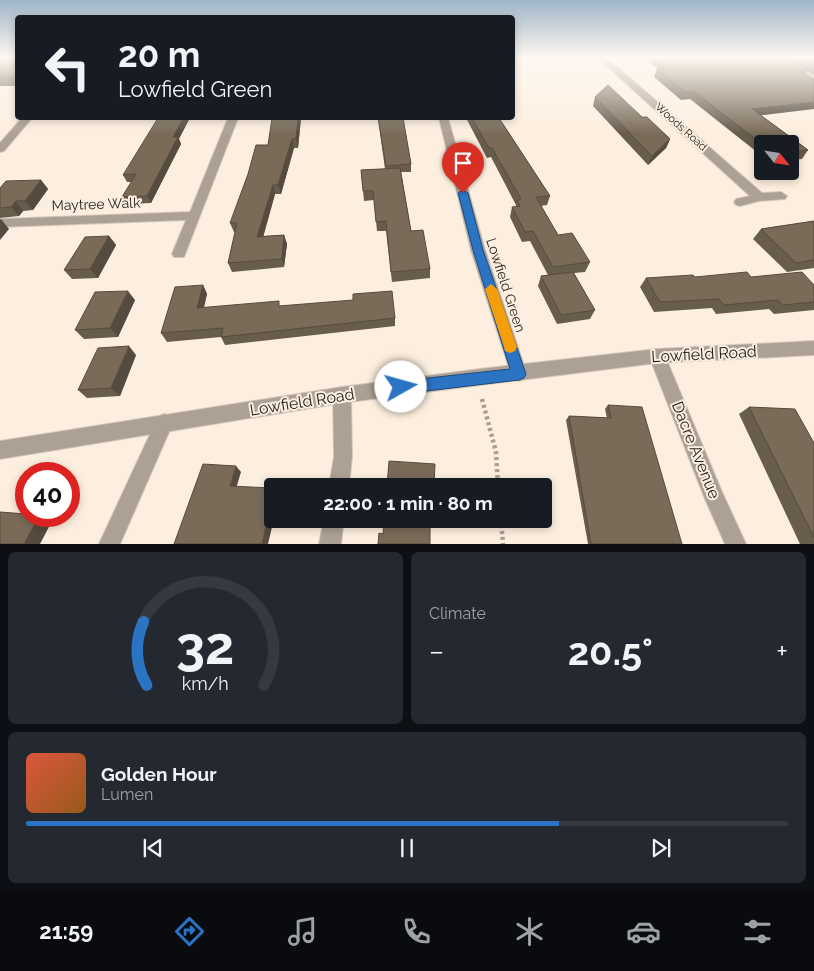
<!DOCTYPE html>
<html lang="en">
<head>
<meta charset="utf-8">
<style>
	:root { --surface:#171b24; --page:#242831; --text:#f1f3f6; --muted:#9ea1a6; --line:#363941; --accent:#2b74c4 }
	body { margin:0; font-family:Raleway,sans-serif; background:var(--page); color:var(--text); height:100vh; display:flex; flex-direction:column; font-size:19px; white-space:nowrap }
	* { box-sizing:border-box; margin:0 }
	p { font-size:16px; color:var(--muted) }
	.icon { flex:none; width:28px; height:28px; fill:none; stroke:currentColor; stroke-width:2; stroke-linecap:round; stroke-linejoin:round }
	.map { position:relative; height:544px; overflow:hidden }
	.panel { display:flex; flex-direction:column; gap:8px; padding:8px; background:#0d0f14; flex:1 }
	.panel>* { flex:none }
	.banner { position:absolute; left:15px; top:15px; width:500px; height:105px; border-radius:5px; box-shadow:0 2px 8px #0003; background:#171b24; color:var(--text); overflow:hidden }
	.needle { width:32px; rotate:120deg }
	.buttons { position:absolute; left:754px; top:135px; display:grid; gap:10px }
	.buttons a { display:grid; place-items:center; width:45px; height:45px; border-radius:5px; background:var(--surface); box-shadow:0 2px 8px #0003; font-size:25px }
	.speed { position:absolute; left:15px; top:462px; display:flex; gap:10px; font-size:25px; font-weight:700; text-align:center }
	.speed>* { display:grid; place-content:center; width:65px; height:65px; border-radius:50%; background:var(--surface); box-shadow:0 2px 8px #0003; line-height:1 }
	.speed .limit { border:8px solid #d22; background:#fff; color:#111 }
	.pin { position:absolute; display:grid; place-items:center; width:42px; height:42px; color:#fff; margin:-51px -21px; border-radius:50% 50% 50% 0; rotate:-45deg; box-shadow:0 0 5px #0007 }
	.pin .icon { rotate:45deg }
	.me { position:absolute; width:55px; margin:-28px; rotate:83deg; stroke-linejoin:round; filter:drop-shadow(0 0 4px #0008) }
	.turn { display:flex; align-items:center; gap:18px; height:105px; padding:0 20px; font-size:22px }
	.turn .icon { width:65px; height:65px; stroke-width:2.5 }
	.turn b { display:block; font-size:35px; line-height:42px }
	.big { font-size:38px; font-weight:700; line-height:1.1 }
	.panel .widget { flex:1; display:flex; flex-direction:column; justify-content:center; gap:8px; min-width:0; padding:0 18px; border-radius:8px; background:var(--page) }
	.panel .dial { align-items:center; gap:0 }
	.dial svg { height:130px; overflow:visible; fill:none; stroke:var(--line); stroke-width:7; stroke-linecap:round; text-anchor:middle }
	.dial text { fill:var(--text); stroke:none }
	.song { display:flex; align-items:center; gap:15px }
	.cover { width:60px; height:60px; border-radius:8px; background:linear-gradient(135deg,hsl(10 70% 55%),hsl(30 70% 35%)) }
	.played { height:5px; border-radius:2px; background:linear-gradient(90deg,var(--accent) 70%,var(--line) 70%) }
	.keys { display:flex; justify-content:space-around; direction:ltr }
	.heat { display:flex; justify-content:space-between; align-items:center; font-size:28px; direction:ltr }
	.panel .tiles { flex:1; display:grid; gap:8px; grid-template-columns:1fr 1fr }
	.widget:last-child { grid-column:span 2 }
	.trip { position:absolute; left:264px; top:478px; width:288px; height:50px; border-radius:5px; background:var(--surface); box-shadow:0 2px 8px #0003; font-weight:700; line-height:50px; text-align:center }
	.tab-bar { display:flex; height:80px; justify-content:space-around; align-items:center; background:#090b0e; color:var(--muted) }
	.tab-bar .icon { width:35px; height:35px }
	.tab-bar .on { color:var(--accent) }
	.tab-bar b { font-size:22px; color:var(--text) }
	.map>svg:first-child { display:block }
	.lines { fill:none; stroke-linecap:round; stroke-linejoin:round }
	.service-casing { stroke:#d6c9bb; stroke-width:2 }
	.minor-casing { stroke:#d6c9bb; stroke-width:2 }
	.tertiary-casing { stroke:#d6c9bb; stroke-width:2 }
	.path { stroke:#a89d91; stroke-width:4.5; stroke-dasharray:3 3; stroke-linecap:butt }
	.service { fill:#aca194; fill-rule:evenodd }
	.minor { fill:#aca194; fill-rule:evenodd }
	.tertiary { fill:#aca194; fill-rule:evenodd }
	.wall { fill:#685c4c }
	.shaded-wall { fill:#554b3e }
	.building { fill:#796b58; stroke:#554b3e }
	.route { fill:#2b74c4; stroke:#1c4b7f }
	.slow { fill:#f59e0b }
	.labels { text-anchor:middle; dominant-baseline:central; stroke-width:4; stroke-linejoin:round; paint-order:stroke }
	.far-street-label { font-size:11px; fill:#241e17; stroke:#fdefdf }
	.street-label { font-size:14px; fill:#241e17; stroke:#fdefdf }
	.near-street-label { font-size:16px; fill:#241e17; stroke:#fdefdf }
</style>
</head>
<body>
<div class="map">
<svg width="814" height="544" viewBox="0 0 814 544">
	<rect width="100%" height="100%" fill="#fdefdf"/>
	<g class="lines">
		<defs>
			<path id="service" d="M164,414l6,3 3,6 -53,121h-21l59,-127z"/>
			<g id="minor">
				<path d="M598,58h9l155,135 19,-1 6,4 -2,3 -26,2 -19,5 -4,-1 -2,-3 2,-3 14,-3z"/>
				<path d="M774,58h10l30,18v6z"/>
				<path d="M22,118h10l-28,33 -4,1v-9z"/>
				<path d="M228,118h10l-54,139h-10l-2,-3 14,-34 -186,7v-8l190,-7z"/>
				<path d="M439,118h9l37,132 42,124 -2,5 -6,2 -6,-2 -2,-5 -40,-124z"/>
				<path d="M657,349l6,2 2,5 57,136 24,52h-21l-20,-45 -56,-143 2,-5z"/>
				<path d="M342,387l6,2 3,6 1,62 -3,29h-20l5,-29 -1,-62 3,-6z"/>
				<path d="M324,519h20l-3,25h-22z"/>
			</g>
			<path id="tertiary" d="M814,341v14l-157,8 -177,22 -138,18 -342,56v-18l342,-54 138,-18 177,-20z"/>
		</defs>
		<use href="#service" class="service-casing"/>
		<use href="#minor" class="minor-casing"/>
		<use href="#tertiary" class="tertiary-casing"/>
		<g class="path">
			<path d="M482,399l14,53 2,34"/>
			<path d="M501,519l2,25"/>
		</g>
		<use href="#service" class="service"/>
		<use href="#minor" class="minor"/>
		<use href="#tertiary" class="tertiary"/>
	</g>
	<g class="wall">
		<rect x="0" y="58" width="18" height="28"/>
		<path d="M643,58h171v17l-7,-4 -2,3 -44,41 47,35 -6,9 -12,1v-16h-28v12l-72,-57 -9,1 -27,-23 3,-8h1z"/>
		<path d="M595,97l75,42 -4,9 -18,17 -55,-59z"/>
		<path d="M301,118l-3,30h-4l-13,46h-6l-12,42 21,-1 3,9 -3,23 -52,5 -4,-9 7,-31h-1l-4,-9z"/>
		<path d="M378,118h25l8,46v8h-10l10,59 19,38v9l-38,4 -6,-51h-9l-3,-31 -10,1 -3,-31 24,-1z"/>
		<path d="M466,118h33l51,78 -3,9 -6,1 17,29 32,27 -5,10 -11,1 21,37 -5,9 -33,5 -19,-38 3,-10 7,-1 -18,-34 -8,1 -12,-25 2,-10h4v-2l-25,-48 -4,1z"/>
		<path d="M179,139l2,5 -30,59 -24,1 -5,-7 10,-15h-5l-4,-7z"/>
		<path d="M41,180l7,9 -15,21 -10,1 -4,5 -19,2v-30z"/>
		<path d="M814,221v47l-27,4 -34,-33 8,-10z"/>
		<path d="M109,236l7,9 -18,33 -26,1 -8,-9z"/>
		<path d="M751,277l63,8v25l-40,4 -5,-5 -53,5 -4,-6 -58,4 -14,-25 6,-9z"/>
		<path d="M203,285l4,9 -3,14 77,-2 114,12v8l-170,19 -4,-8 -54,5 -6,-9z"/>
		<path d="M135,300l-17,37 -34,2 -9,-9z"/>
		<path d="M136,355l-16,41 -33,2 -9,-8z"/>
		<path d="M608,405l74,139h-94l-22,-124 3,-4 38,2 -2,-9z"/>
		<path d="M749,407l65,36v101h-14l-61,-130z"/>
	</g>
	<g class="shaded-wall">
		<path d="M814,102v7l-67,8 5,-8z"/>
		<path d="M183,118h7l-11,21 2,5 -30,59 -4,-7 26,-59z"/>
		<path d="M298,118h3l-3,30 -2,-9z"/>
		<path d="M292,139l2,9 -13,46 -3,-9z"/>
		<path d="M670,139l-4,9 -18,17 4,-9z"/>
		<path d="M41,180l7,9 -15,21 -8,-9z"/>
		<path d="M273,185l2,9 -14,51 -4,-8z"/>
		<path d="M16,201l7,10 -4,5 -8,-9z"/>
		<path d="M1,219l8,10 -9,11v-20z"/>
		<path d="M284,235l3,9 -3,23 -2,-8z"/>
		<path d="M109,236l7,9 -18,33 -8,-9z"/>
		<path d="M203,285l4,9 -6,23 -4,-9z"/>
		<path d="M128,291l7,9 -17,37 -8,-9z"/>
		<path d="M129,346l7,9 -16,41 -9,-8z"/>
		<path d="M236,466l5,6 -6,20 -5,-6z"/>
		<path d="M272,498v21h2l-6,25h-6z"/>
		<path d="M39,516h3l10,5 -12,23h-16z"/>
	</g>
	<g class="building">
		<rect x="0" y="58" width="18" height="19"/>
		<path d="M656,58h131l20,12h-8l15,10v22l-62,7 56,41 -18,2v-8h-28l-69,-53 -8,1 -28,-23h8l-5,-4h5z"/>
		<path d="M804,58h10v7z"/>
		<path d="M608,85l34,32h5l23,22 -18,17 -57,-59z"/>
		<path d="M158,118h25l-10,19h5l-31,59 -25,1 14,-23 -13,1z"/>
		<path d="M272,118h26l-2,21h-4l-14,46h-5l-16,52 27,-2 -2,24 -54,4 9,-40h-7l18,-49 8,-29h12z"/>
		<path d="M378,118h25l8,46 -25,2z"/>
		<path d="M472,118h27l51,78 -14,1 22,38 14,-2 18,29 -37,5 -20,-36 -8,1 -13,-25 8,-1 -3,-5 4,-2 -29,-51h-3z"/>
		<path d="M400,168l11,63 12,-1 7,39 -39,3 -5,-51 -10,1 -3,-31h-10l-2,-21z"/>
		<path d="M41,180l-16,21h-9l-5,6 -11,1v-20l6,-7z"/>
		<path d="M814,221v39l-18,3 -35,-34z"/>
		<path d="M109,236l-19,33 -26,1 21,-33z"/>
		<path d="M573,272l22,38 -34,5 -20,-39z"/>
		<path d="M747,272l4,5 51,-5 12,13v17l-31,3 -5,-5 -54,5 -5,-6 -59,3 -14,-24 47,-3 2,2z"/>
		<path d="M203,285l-6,23 82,-7v5l74,-6v-6l39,-3 3,27 -174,19 2,-9 -62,5 14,-46z"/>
		<path d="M128,291l-18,37 -35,2 20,-38z"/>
		<path d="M129,346l-18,42 -33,2 20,-42z"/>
		<path d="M608,405l34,2 40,137h-91l-22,-128 42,2z"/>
		<path d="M749,407l46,2 19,34v94z"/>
		<path d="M389,461l46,3 -1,22h-47z"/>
		<path d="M203,464l33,2 -6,20 42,2v10l-10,46h-88z"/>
		<path d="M0,512l26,2v2h13l-15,28h-24z"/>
		<path d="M384,519h46v25h-52l1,-11 4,1z"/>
	</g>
	<linearGradient id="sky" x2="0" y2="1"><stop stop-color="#9eb5c8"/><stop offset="0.43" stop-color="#fef8f1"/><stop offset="1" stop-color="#fef8f1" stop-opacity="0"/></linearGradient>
	<rect width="814" height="134" fill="url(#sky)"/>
	<path class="route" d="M463,190l5,3 15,57 43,124 -2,4 -5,2 -118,14 -5,-2 -2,-5 2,-4 5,-2 109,-12 -37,-119 -15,-57z"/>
	<path class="slow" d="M491,284l6,5 20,58 -2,4 -5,2 -5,-2 -1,-4 -19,-58z"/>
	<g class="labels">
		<g class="far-street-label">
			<text transform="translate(681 127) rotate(42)">Woods Road</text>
		</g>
		<g class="street-label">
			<text transform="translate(96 204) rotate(-2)">Maytree Walk</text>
			<text transform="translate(506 285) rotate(72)">Lowfield Green</text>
		</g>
		<g class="near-street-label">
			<text transform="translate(704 354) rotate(-3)">Lowfield Road</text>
			<text transform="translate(302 402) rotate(-9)">Lowfield Road</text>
			<text transform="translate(696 450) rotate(68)">Dacre Avenue</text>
		</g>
	</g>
</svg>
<div class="buttons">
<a><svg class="needle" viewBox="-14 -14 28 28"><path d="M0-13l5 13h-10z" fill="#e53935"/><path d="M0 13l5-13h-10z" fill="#9ea1a6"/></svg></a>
</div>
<div class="speed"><div class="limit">40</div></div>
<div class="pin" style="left:463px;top:193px;background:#d93025"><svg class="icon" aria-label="arrive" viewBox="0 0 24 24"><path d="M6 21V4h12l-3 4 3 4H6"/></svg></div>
<svg class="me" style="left:401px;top:387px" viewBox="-20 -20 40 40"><circle r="19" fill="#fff"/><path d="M0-13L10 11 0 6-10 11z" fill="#2b74c4"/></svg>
<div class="trip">22:00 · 1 min · 80 m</div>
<div class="banner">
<div class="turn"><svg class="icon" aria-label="left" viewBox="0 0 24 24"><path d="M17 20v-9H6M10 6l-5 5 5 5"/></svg><div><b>20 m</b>Lowfield Green</div></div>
</div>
</div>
<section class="panel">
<div class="tiles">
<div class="widget dial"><svg viewBox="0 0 100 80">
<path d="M14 69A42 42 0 1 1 86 69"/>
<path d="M14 69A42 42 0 0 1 12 30" stroke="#2b74c4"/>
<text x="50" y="56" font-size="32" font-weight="700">32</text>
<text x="50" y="72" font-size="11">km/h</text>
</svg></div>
<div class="widget"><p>Climate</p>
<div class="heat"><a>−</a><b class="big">20.5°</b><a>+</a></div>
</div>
<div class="widget">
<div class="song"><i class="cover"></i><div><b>Golden Hour</b><p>Lumen</p></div></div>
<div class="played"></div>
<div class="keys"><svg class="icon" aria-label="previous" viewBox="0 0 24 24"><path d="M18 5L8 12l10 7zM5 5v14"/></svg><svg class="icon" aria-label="pause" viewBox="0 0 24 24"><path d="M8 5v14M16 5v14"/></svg><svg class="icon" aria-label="next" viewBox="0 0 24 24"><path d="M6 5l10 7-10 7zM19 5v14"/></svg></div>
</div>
</div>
</section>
<nav class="tab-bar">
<b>21:59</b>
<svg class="icon on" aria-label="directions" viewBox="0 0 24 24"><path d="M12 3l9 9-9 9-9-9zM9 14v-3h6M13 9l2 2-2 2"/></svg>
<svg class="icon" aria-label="music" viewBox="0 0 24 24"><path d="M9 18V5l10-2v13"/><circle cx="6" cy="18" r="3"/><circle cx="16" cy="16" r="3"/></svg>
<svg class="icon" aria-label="phone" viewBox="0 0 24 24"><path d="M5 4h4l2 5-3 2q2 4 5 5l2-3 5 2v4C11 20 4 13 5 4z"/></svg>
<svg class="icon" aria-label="climate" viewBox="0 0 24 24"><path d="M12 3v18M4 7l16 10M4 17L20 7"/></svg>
<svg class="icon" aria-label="car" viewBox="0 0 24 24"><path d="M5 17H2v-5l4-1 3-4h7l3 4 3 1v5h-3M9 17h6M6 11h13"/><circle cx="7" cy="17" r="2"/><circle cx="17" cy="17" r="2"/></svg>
<svg class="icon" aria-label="filters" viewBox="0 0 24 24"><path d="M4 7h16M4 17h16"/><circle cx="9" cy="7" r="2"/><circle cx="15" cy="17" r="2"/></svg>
</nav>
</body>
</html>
